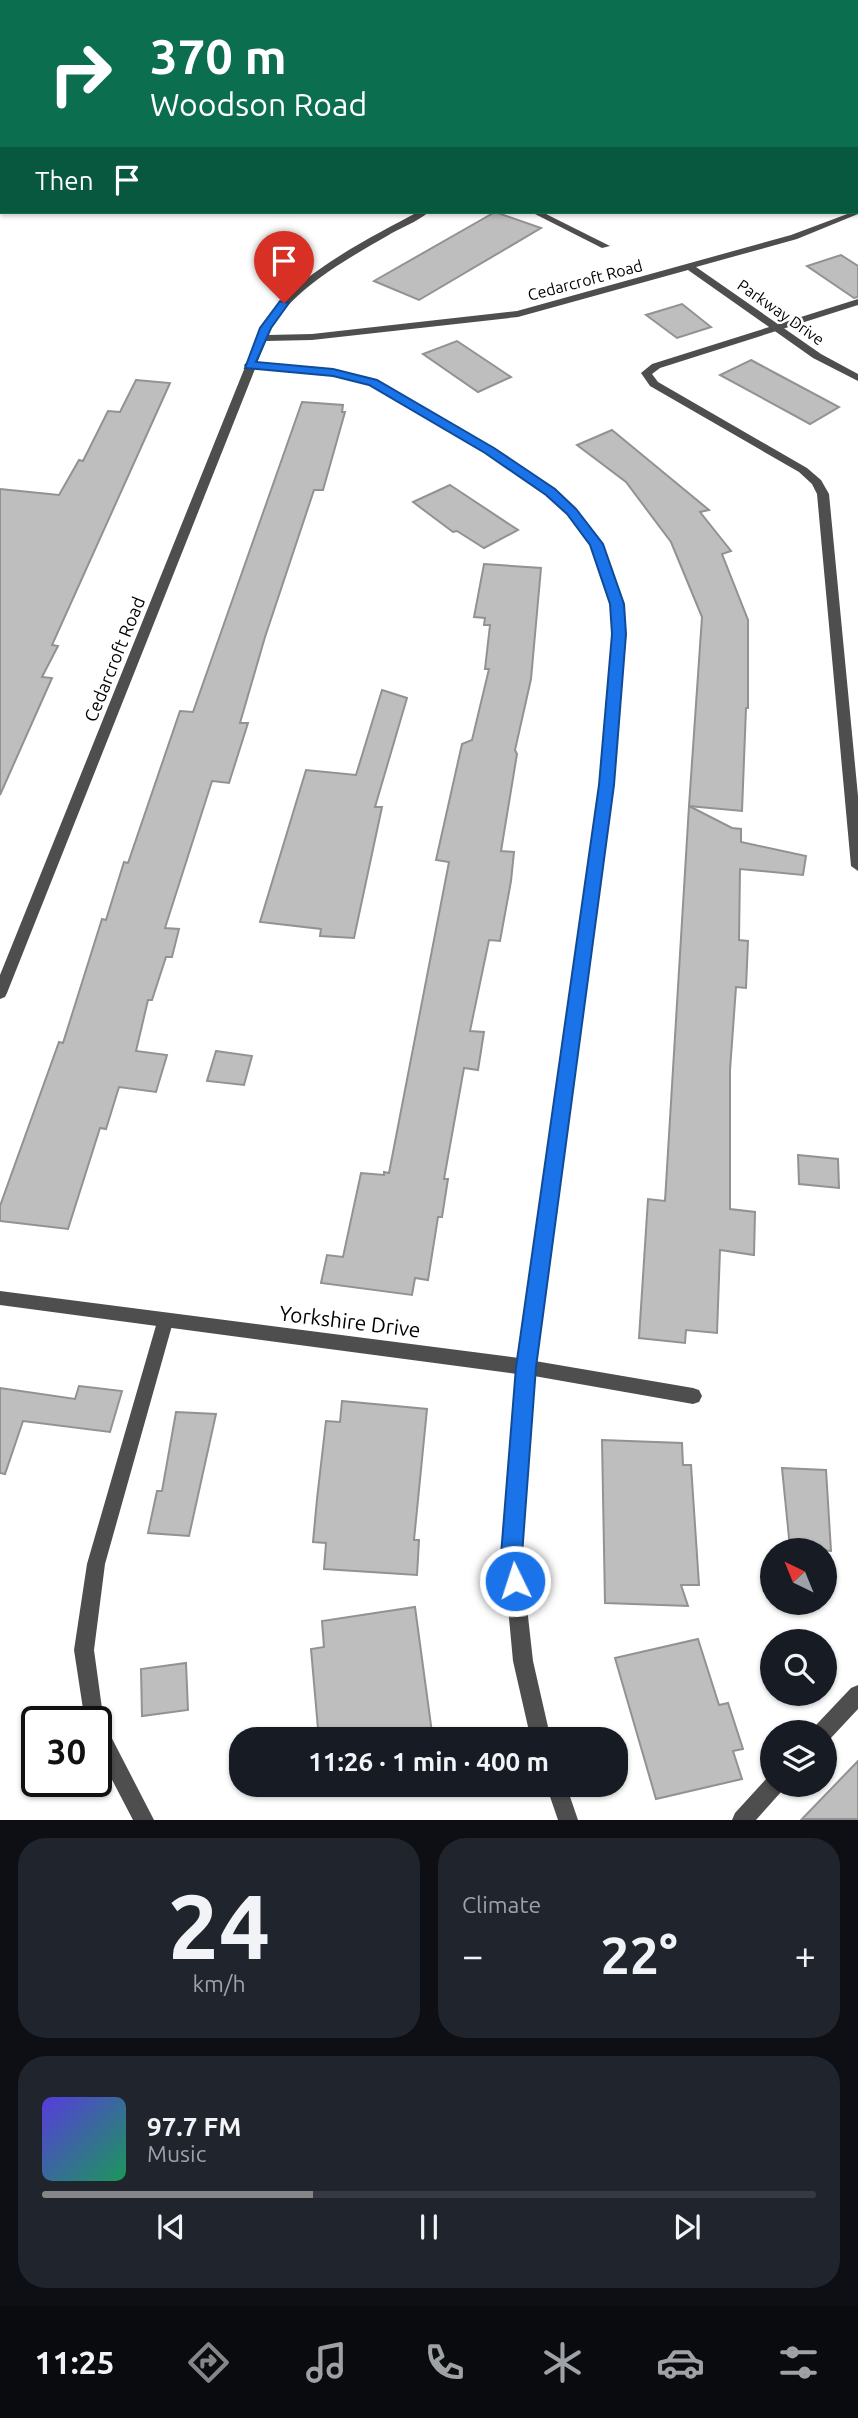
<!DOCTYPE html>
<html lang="en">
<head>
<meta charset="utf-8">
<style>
	:root { --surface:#171b24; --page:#20242c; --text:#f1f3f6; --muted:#9ea1a6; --line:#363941; --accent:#858687 }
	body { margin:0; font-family:Ubuntu,sans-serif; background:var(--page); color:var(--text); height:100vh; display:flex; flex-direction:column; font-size:26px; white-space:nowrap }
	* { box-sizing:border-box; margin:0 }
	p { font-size:23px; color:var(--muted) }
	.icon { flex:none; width:38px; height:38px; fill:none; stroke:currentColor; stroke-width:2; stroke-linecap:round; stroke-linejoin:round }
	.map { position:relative; height:1820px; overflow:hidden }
	.panel { display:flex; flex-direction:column; gap:18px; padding:18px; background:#0d0f14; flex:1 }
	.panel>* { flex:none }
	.hud { position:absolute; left:0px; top:0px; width:859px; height:214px; box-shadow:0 2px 5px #0004; background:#0b6e4f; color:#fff; overflow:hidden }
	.needle { width:46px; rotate:317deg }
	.fabs { position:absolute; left:760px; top:1538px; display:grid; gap:14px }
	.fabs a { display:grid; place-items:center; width:77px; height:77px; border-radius:50%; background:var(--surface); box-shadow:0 2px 5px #0004; font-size:35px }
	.speed { position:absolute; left:21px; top:1706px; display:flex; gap:14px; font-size:35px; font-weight:700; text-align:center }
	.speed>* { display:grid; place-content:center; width:91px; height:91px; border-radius:50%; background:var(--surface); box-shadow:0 2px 5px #0004; line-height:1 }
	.speed .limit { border:4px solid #111; border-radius:10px; background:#fff; color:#111 }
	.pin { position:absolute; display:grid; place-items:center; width:60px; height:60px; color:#fff; margin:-72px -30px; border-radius:50% 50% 50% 0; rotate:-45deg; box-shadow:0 0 7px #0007 }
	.pin .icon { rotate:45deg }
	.me { position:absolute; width:77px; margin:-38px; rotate:356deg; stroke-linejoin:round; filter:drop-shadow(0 0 5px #0008) }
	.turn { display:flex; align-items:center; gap:24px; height:147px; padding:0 35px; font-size:32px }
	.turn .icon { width:91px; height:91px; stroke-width:2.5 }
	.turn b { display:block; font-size:49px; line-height:60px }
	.then { display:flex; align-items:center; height:66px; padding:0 35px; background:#0003; gap:14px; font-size:26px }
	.big { font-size:52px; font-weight:700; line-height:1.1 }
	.panel .tile { flex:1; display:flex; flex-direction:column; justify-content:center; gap:10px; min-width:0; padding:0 24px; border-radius:28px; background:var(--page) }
	.panel .dial { align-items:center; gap:0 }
	.dial b { font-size:91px; line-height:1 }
	.song { display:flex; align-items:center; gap:21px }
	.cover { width:84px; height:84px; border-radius:10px; background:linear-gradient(135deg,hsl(250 70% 55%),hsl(150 70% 35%)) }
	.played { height:7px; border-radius:4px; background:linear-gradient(90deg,var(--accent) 35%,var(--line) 35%) }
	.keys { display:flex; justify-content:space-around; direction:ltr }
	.heat { display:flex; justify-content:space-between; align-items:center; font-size:38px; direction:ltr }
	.panel .tiles { flex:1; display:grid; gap:18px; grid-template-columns:1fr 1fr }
	.tile:last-child { grid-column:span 2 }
	.trip { position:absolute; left:229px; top:1727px; width:399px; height:70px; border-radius:28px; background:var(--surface); box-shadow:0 2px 5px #0004; font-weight:700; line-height:70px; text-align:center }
	.menu { display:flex; height:112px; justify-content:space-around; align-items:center; background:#090b0e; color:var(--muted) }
	.menu .icon { width:49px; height:49px }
	.menu .current { color:var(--accent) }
	.menu b { font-size:32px; color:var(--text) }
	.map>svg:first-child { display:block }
	.building { fill:#bebebe; stroke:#929292; stroke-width:2 }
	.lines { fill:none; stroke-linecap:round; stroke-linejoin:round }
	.service { fill:#4e4e4e; fill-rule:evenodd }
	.minor { fill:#4e4e4e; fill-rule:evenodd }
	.route { fill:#1a73e8; stroke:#114b97; stroke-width:2 }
	.labels { text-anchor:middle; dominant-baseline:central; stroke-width:5; stroke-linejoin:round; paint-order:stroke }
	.far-street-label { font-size:16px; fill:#000; stroke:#fff }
	.street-label { font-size:18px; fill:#000; stroke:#fff }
	.near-street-label { font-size:21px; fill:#000; stroke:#fff }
</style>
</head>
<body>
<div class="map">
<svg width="858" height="1820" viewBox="0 0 858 1820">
	<rect width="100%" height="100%" fill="#fff"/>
	<g class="building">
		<path d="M495,212l46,16 -122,72 -45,-19z"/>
		<path d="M841,255l17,11v31l-4,1 -47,-32z"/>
		<path d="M682,304l29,23 -34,11 -31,-23z"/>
		<path d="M457,341l54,36 -33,15 -55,-38z"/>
		<path d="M751,360l26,14 62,33 -29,17 -90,-49z"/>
		<path d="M136,380l34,3 -118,262 6,1 -16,31 10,1 -52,117v-306l59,6 20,-35 4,1 25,-50 12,1z"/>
		<path d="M302,402l41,3 -1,7h3l-22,78h-9l-49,147 -25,86h8l-19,60 -17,-2 -47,147 14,1 -7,28h-6l-14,43h-4l-12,51 31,4 -11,37 -37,-5 -13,42 -6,-1 -32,101 -68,-8v-15l59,-164 4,1 39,-124 4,1 18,-58 4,1 52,-152 13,1z"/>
		<path d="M612,430l97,80 -9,2 31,39 -9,3 26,66v88h-2l-4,103 -53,-5 13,-189 -31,-75 -45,-60 -49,-37z"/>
		<path d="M450,485l68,45 -34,18 -27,-17 -4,1 -40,-30z"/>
		<path d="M484,564l57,4 -10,111 -16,71 2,4 -16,97 13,1 -3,29 -11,60 -11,-1 -19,91 14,1 -6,38 -14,-2 -20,111h4l-6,38h-4l-10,63 -13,-2 -3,17 -91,-12 6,-28 16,2 18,-84 23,2v-3l5,1 60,-311 -13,-2 26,-116 10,-4 17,-71h-4l5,-44h-6l1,-7 -11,-1z"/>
		<path d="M382,690l25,8 -32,109h7l-28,131 -34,-2 1,-7 -61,-7 46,-152 50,5z"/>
		<path d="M689,806l43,22 9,1v13l65,14 -3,19 -63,-6 -1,71 9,1 -2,47 -10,-1 -6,83v139l25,3 -1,43 -34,-5 -3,83 -31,-3 -1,13 -46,-5 9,-139 17,2z"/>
		<path d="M216,1051l36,5 -8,29 -37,-4z"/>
		<path d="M798,1155l40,4 1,29 -40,-4z"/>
		<path d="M79,1386l43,5 -12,41 -87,-11 -18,53 -5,-1v-85l75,11z"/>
		<path d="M342,1401l85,8 -13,131h5l-2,35 -93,-6 2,-26 -13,-1 4,-43 9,-78 14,1z"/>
		<path d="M176,1412l40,2 -27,122 -41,-3 9,-42h5z"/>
		<path d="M602,1440l80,3 1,22h8l8,120h-18l7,21 -83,-3z"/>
		<path d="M782,1468l44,2 5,81 -41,-3z"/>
		<path d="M415,1607l18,133h-114l-8,-91 13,-2 -2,-26z"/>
		<path d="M698,1639l21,66 9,-2 15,46 -10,2 9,28 -86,20 -41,-141z"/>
		<path d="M186,1663l2,47 -46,6 -1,-47z"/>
		<path d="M858,1761v58h-56z"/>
	</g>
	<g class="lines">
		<g class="service">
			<path d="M531,212h11l68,34 -8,2z"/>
			<path d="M858,299v6l-198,63 -8,6 6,8 149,86 14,12 8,14 29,302v75l-7,-5 -34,-372 -5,-10 -13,-12 -149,-86 -9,-13 11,-9z"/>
			<path d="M165,1314l6,3 2,5 -68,242 -11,86 10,73 50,97h-21l-37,-71v-27h-11l-11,-72 13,-86 70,-242 2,-5z"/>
			<path d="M858,1685v24l-28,30 -6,2v-9h-11l3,-7 35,-37z"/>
			<path d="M772,1776v9h12l-3,7 -25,28h-24l3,-7 32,-35z"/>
		</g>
		<g class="minor">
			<path d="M40,0h9l-9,2z"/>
			<path d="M0,131l2,1v5h-2z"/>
			<path d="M858,210v4l-61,25 -101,28 125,87 37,20v7l-45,-23 -125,-88 -170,47 -206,23 -46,1 -9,22 76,7 44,11 116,67 62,42 21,19 26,35 21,60 2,30 -11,151 -79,576 158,27 6,2 3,6 -3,6 -6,2 -159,-28 -13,178 12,107 18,79h-20l-18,-79 -10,-107 14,-180 -517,-69v-14l519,67 81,-573 13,-151 -2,-30 -21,-60 -22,-31 -21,-19 -62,-42 -116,-67 -36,-9 -78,-7 -248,624 -2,4 -5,2v-24l245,-608 -1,-2 3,-3c5,-12 8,-24 14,-34 28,-50 108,-90 157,-116h11c-12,10 -29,16 -42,24 -38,22 -102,57 -119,99l44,-1 205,-23 274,-76z"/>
			<path d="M546,1785h20l12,35h-20z"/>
		</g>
	</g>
	<path class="route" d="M280,301l9,2 -18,25 -15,34 77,7 44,11 117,68 61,41 21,20 27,35 21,60 2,30 -12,151 -78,582 -14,188 3,26 -3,8 -7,3 -8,-3 -6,-34 15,-188 83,-582 13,-151 -2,-30 -20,-59 -23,-31 -21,-19 -61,-42 -116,-68 -36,-9 -88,-8 15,-40z"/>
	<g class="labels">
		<g class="far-street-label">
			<text transform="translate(585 280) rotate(-15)">Cedarcroft Road</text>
			<text transform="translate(781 312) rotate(35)">Parkway Drive</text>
		</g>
		<g class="street-label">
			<text transform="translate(114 659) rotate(-68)">Cedarcroft Road</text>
		</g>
		<g class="near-street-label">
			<text transform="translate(350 1321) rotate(7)">Yorkshire Drive</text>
		</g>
	</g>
</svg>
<div class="fabs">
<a><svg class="needle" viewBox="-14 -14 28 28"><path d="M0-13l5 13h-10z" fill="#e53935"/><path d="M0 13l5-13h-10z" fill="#9ea1a6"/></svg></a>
<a><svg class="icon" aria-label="search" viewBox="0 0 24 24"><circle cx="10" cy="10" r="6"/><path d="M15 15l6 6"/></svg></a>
<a><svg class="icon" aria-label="layers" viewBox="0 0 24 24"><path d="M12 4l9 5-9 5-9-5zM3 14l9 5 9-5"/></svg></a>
</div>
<div class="speed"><div class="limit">30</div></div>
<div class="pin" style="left:284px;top:303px;background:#d93025"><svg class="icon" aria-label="arrive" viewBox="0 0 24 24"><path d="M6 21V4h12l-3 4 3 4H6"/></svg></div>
<svg class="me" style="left:515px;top:1581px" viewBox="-20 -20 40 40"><circle r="17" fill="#1a73e8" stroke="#fff" stroke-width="3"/><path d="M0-11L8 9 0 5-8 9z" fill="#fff"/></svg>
<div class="trip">11:26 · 1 min · 400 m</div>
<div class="hud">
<div class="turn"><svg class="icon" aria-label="right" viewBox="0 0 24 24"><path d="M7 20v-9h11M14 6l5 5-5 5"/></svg><div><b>370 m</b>Woodson Road</div></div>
<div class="then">Then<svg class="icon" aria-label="arrive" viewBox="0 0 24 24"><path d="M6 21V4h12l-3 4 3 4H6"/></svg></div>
</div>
</div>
<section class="panel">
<div class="tiles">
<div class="tile dial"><b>24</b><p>km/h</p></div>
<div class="tile"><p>Climate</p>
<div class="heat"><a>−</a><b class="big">22°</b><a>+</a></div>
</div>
<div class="tile">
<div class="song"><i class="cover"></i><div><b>97.7 FM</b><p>Music</p></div></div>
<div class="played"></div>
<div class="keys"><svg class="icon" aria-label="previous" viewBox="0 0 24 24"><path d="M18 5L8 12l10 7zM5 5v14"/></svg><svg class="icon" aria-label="pause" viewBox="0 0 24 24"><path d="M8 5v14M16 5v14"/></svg><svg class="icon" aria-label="next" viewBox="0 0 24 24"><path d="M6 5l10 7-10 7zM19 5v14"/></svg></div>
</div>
</div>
</section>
<nav class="menu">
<b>11:25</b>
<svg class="icon current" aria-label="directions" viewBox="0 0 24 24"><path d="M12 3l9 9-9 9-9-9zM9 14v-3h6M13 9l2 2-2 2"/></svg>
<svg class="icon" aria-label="music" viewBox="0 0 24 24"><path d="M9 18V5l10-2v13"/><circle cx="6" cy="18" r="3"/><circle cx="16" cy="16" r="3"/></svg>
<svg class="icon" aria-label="phone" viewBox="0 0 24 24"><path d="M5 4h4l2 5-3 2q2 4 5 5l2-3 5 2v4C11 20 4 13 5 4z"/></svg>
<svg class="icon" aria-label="climate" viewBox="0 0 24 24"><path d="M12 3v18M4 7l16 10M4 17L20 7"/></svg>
<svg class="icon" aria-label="car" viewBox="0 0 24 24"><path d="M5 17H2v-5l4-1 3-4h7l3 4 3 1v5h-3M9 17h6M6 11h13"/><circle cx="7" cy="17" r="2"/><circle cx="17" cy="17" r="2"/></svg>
<svg class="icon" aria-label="filters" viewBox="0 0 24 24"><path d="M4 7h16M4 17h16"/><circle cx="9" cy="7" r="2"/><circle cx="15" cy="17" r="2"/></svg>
</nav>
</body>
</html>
